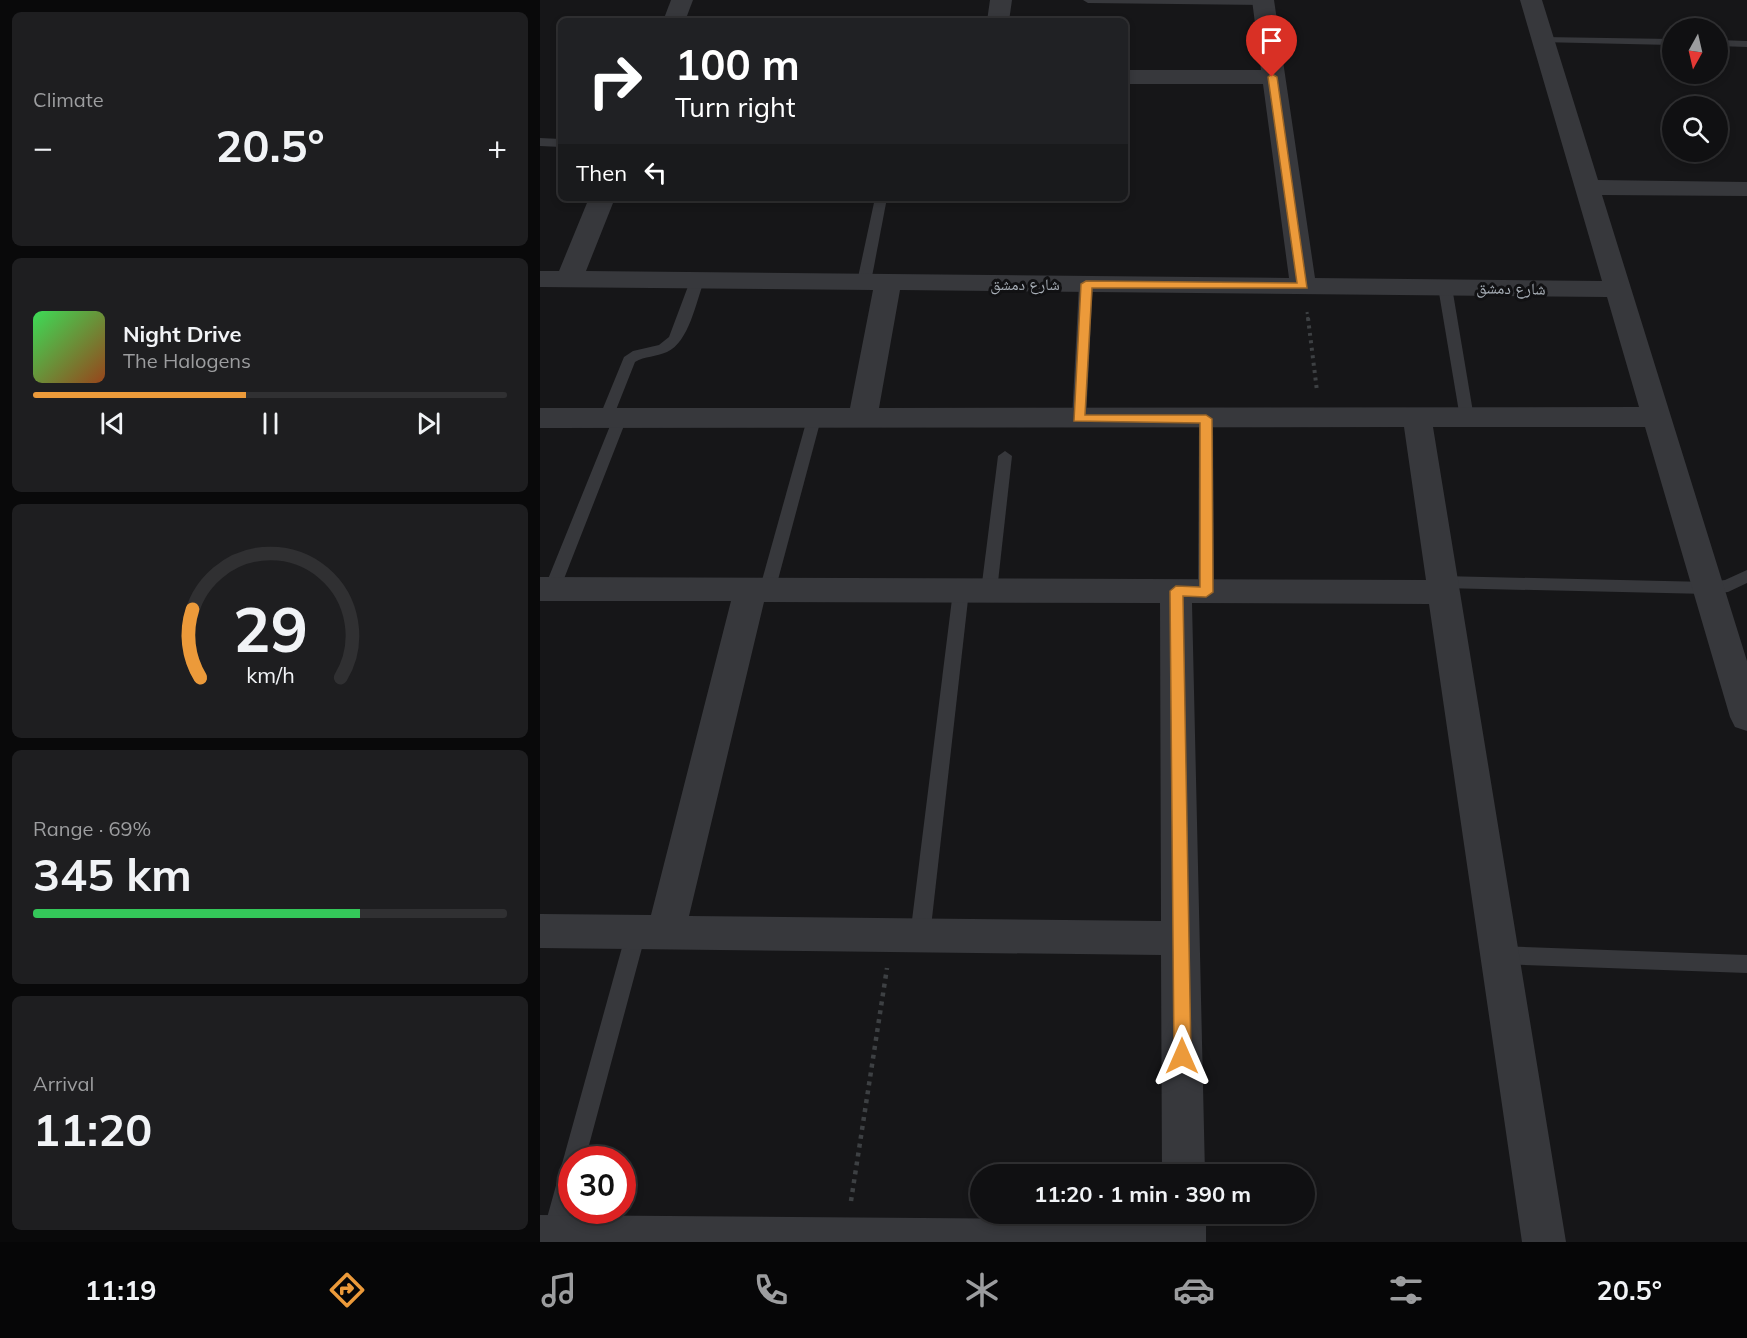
<!DOCTYPE html>
<html lang="en">
<head>
<meta charset="utf-8">
<style>
	:root { --surface:#101012; --page:#1e1e20; --text:#f1f3f6; --muted:#9c9d9f; --line:#303032; --accent:#ec9a3a }
	body { margin:0; font-family:Mulish,"Noto Naskh Arabic",sans-serif; background:var(--page); color:var(--text); height:100vh; display:flex; flex-direction:column; font-size:22px; white-space:nowrap }
	* { box-sizing:border-box; margin:0 }
	p { font-size:20px; color:var(--muted) }
	.icon { flex:none; width:33px; height:33px; fill:none; stroke:currentColor; stroke-width:2; stroke-linecap:round; stroke-linejoin:round }
	.map { position:relative; flex:1; overflow:hidden }
	.drawer { display:flex; flex-direction:column; gap:12px; padding:12px; background:#09090a; width:540px }
	.drawer>* { flex:none }
	.hud { position:absolute; left:18px; top:18px; width:570px; height:183px; border-radius:9px; box-shadow:0 3px 9px #0003,0 0 0 2px var(--line); background:#202124; color:#fff; overflow:hidden }
	.needle { width:39px; rotate:188deg }
	.buttons { position:absolute; left:1122px; top:18px; display:grid; gap:12px }
	.buttons a { display:grid; place-items:center; width:66px; height:66px; border-radius:50%; background:var(--surface); box-shadow:0 3px 9px #0003,0 0 0 2px var(--line); font-size:30px }
	.speed { position:absolute; left:18px; top:1146px; display:flex; gap:12px; font-size:30px; font-weight:700; text-align:center }
	.speed>* { display:grid; place-content:center; width:78px; height:78px; border-radius:50%; background:var(--surface); box-shadow:0 3px 9px #0003,0 0 0 2px var(--line); line-height:1 }
	.speed .limit { border:9px solid #d22; background:#fff; color:#111 }
	.pin { position:absolute; display:grid; place-items:center; width:51px; height:51px; color:#fff; margin:-62px -26px; border-radius:50% 50% 50% 0; rotate:-45deg; box-shadow:0 0 6px #0007 }
	.pin .icon { rotate:45deg }
	.me { position:absolute; width:66px; margin:-33px; rotate:0deg; stroke-linejoin:round; filter:drop-shadow(0 0 4px #0008) }
	.turn { display:flex; align-items:center; gap:21px; height:126px; padding:0 18px; font-size:27px }
	.turn .icon { width:78px; height:78px; stroke-width:2.5 }
	.turn b { display:block; font-size:42px; line-height:51px }
	.then { display:flex; align-items:center; height:57px; padding:0 18px; background:#0003; gap:12px; font-size:22px }
	.big { font-size:45px; font-weight:700; line-height:1.1 }
	.drawer .widget { flex:1; display:flex; flex-direction:column; justify-content:center; gap:9px; min-width:0; padding:0 21px; border-radius:9px; background:var(--page) }
	.drawer .dial { align-items:center; gap:0 }
	.dial svg { height:156px; overflow:visible; fill:none; stroke:var(--line); stroke-width:7; stroke-linecap:round; text-anchor:middle }
	.dial text { fill:var(--text); stroke:none }
	.song { display:flex; align-items:center; gap:18px }
	.cover { width:72px; height:72px; border-radius:9px; background:linear-gradient(135deg,hsl(130 70% 55%),hsl(20 70% 35%)) }
	.played { height:6px; border-radius:3px; background:linear-gradient(90deg,var(--accent) 45%,var(--line) 45%) }
	.keys { display:flex; justify-content:space-around; direction:ltr }
	.heat { display:flex; justify-content:space-between; align-items:center; font-size:33px; direction:ltr }
	.charge { height:9px; border-radius:4px; background:linear-gradient(90deg,#34c759 69%,var(--line) 0) }
	.trip { position:absolute; left:430px; top:1164px; width:345px; height:60px; border-radius:30px; background:var(--surface); box-shadow:0 3px 9px #0003,0 0 0 2px var(--line); font-weight:700; line-height:60px; text-align:center }
	.tabs { display:flex; height:96px; justify-content:space-around; align-items:center; background:#060607; color:var(--muted) }
	.tabs .icon { width:42px; height:42px }
	.tabs .active { color:var(--accent) }
	.tabs b { font-size:27px; color:var(--text) }
	main { display:flex; flex:1; min-height:0 }
	.map>svg:first-child { display:block }
	.lines { fill:none; stroke-linecap:round; stroke-linejoin:round }
	.path-far2 { stroke:#3d4043; stroke-width:3; stroke-dasharray:2 3; stroke-linecap:butt }
	.path-far1 { stroke:#3d4043; stroke-width:4; stroke-dasharray:3 4.5; stroke-linecap:butt }
	.path { stroke:#3d4043; stroke-width:4.5; stroke-dasharray:4 5; stroke-linecap:butt }
	.service { fill:#37383c; fill-rule:evenodd }
	.minor { fill:#37383c; fill-rule:evenodd }
	.route { fill:#ec9a3a; stroke:#996426; stroke-width:1.5 }
	.labels { text-anchor:middle; dominant-baseline:central; stroke-width:6; stroke-linejoin:round; paint-order:stroke }
	.street-label { font-size:16px; fill:#a8afb7; stroke:#111113 }
</style>
</head>
<body>
<main>
<section class="drawer">
<div class="widget"><p>Climate</p>
<div class="heat"><a>−</a><b class="big">20.5°</b><a>+</a></div>
</div>
<div class="widget">
<div class="song"><i class="cover"></i><div><b>Night Drive</b><p>The Halogens</p></div></div>
<div class="played"></div>
<div class="keys"><svg class="icon" aria-label="previous" viewBox="0 0 24 24"><path d="M18 5L8 12l10 7zM5 5v14"/></svg><svg class="icon" aria-label="pause" viewBox="0 0 24 24"><path d="M8 5v14M16 5v14"/></svg><svg class="icon" aria-label="next" viewBox="0 0 24 24"><path d="M6 5l10 7-10 7zM19 5v14"/></svg></div>
</div>
<div class="widget dial"><svg viewBox="0 0 100 80">
<path d="M14 69A42 42 0 1 1 86 69"/>
<path d="M14 69A42 42 0 0 1 10 34" stroke="#ec9a3a"/>
<text x="50" y="56" font-size="32" font-weight="700">29</text>
<text x="50" y="72" font-size="11">km/h</text>
</svg></div>
<div class="widget"><p>Range · 69%</p><b class="big">345 km</b><div class="charge"></div></div>
<div class="widget"><p>Arrival</p><b class="big">11:20</b></div>
</section>
<div class="map">
<svg width="1207" height="1242" viewBox="0 0 1207 1242">
	<rect width="100%" height="100%" fill="#161618"/>
	<g class="lines">
		<path class="path-far2" d="M767,312l1,7"/>
		<path class="path-far1" d="M768,318l9,73"/>
		<path class="path" d="M311,1201l36,-233"/>
		<g class="service">
			<path d="M543,0h185l1,2 -5,3 -176,-2z"/>
			<path d="M1003,37l129,2v6l-133,-3 -2,-2z"/>
			<path d="M1178,40l29,1v6l-29,-1z"/>
			<path d="M0,138l21,1v8l-21,-1z"/>
			<path d="M335,198h12l-16,84 -7,4 -7,-4z"/>
			<path d="M157,277l7,4c-8,21 -15,61 -37,71 -11,5 -22,4 -32,10l-21,53 6,-2 7,5 -67,171 -2,4h-12l-2,-4 68,-168 -6,2 -7,-5 25,-61 9,-6 26,-6 10,-8 21,-56z"/>
			<path d="M546,280l7,4 -7,135 -7,5 -7,-5 7,-135z"/>
			<path d="M905,283l7,4 22,131 -7,5 -7,-5 -22,-131z"/>
			<path d="M274,414l7,5 -46,172 -8,6 -8,-6 48,-172z"/>
			<path d="M666,414l7,5 1,173 -8,6 -8,-6 1,-173z"/>
			<path d="M465,451l7,5 -15,135 -8,6 -8,-6 17,-135z"/>
			<path d="M1207,570v13l-19,9 -20,2 -266,-6 -8,-6 8,-6 266,6 17,-2z"/>
			<path d="M421,585l8,6 -39,345 -3,6 -7,2 -7,-2 -3,-6 43,-345z"/>
			<path d="M96,925l7,2 3,6 -61,227h-13c0,28 1,55 -10,82h-18l-2,-6 84,-303 3,-6z"/>
			<path d="M959,946l248,9v18l-248,-9 -7,-3 -3,-6 3,-6z"/>
		</g>
		<g class="minor">
			<path d="M131,0h22l-8,21h-22z"/>
			<path d="M450,0h22l-3,21h-22z"/>
			<path d="M712,0h22l41,278 287,3 -82,-281h22l56,180 149,2v14l-145,-1 145,466v70l-12,-4 -5,-10 -85,-290h-212l133,815h-44l-93,-638 -237,-1 13,571h-43l-1,-219 -621,-7v-34l111,1 80,-314h-191v-24l886,3 -22,-153 -864,1v-20h310l23,-118 -333,-3v-16h19l30,-73h26l-29,73 703,7 -26,-194h-138v-14h136zM360,290l707,7 32,110 -760,1zM224,602l396,1 1,318 -472,-5z"/>
			<path d="M622,1214h44v28h-666v-27l622,5z"/>
		</g>
	</g>
	<path class="route" d="M732,74l5,3 30,211h-215l-7,127h121l6,4 1,173 -7,5 -23,-1 8,460 -3,6 -6,2 -6,-2 -2,-6 -4,-465 6,-5 24,1v-164l-126,-2 7,-137 5,-3 211,2 -29,-206z"/>
	<g class="labels">
		<g class="street-label">
			<text x="485" y="284">شارع دمشق</text>
			<text transform="translate(971 288) rotate(1)">شارع دمشق</text>
		</g>
	</g>
</svg>
<div class="buttons">
<a><svg class="needle" viewBox="-14 -14 28 28"><path d="M0-13l5 13h-10z" fill="#e53935"/><path d="M0 13l5-13h-10z" fill="#9c9d9f"/></svg></a>
<a><svg class="icon" aria-label="search" viewBox="0 0 24 24"><circle cx="10" cy="10" r="6"/><path d="M15 15l6 6"/></svg></a>
</div>
<div class="speed"><div class="limit">30</div></div>
<div class="pin" style="left:732px;top:77px;background:#d93025"><svg class="icon" aria-label="arrive" viewBox="0 0 24 24"><path d="M6 21V4h12l-3 4 3 4H6"/></svg></div>
<svg class="me" style="left:642px;top:1056px" viewBox="-20 -20 40 40"><path d="M0-17L14 15 0 8-14 15z" fill="#ec9a3a" stroke="#fff" stroke-width="4"/></svg>
<div class="trip">11:20 · 1 min · 390 m</div>
<div class="hud">
<div class="turn"><svg class="icon" aria-label="right" viewBox="0 0 24 24"><path d="M7 20v-9h11M14 6l5 5-5 5"/></svg><div><b>100 m</b>Turn right</div></div>
<div class="then">Then<svg class="icon" aria-label="left" viewBox="0 0 24 24"><path d="M17 20v-9H6M10 6l-5 5 5 5"/></svg></div>
</div>
</div>
</main>
<nav class="tabs">
<b>11:19</b>
<svg class="icon active" aria-label="directions" viewBox="0 0 24 24"><path d="M12 3l9 9-9 9-9-9zM9 14v-3h6M13 9l2 2-2 2"/></svg>
<svg class="icon" aria-label="music" viewBox="0 0 24 24"><path d="M9 18V5l10-2v13"/><circle cx="6" cy="18" r="3"/><circle cx="16" cy="16" r="3"/></svg>
<svg class="icon" aria-label="phone" viewBox="0 0 24 24"><path d="M5 4h4l2 5-3 2q2 4 5 5l2-3 5 2v4C11 20 4 13 5 4z"/></svg>
<svg class="icon" aria-label="climate" viewBox="0 0 24 24"><path d="M12 3v18M4 7l16 10M4 17L20 7"/></svg>
<svg class="icon" aria-label="car" viewBox="0 0 24 24"><path d="M5 17H2v-5l4-1 3-4h7l3 4 3 1v5h-3M9 17h6M6 11h13"/><circle cx="7" cy="17" r="2"/><circle cx="17" cy="17" r="2"/></svg>
<svg class="icon" aria-label="filters" viewBox="0 0 24 24"><path d="M4 7h16M4 17h16"/><circle cx="9" cy="7" r="2"/><circle cx="15" cy="17" r="2"/></svg>
<b>20.5°</b>
</nav>
</body>
</html>
